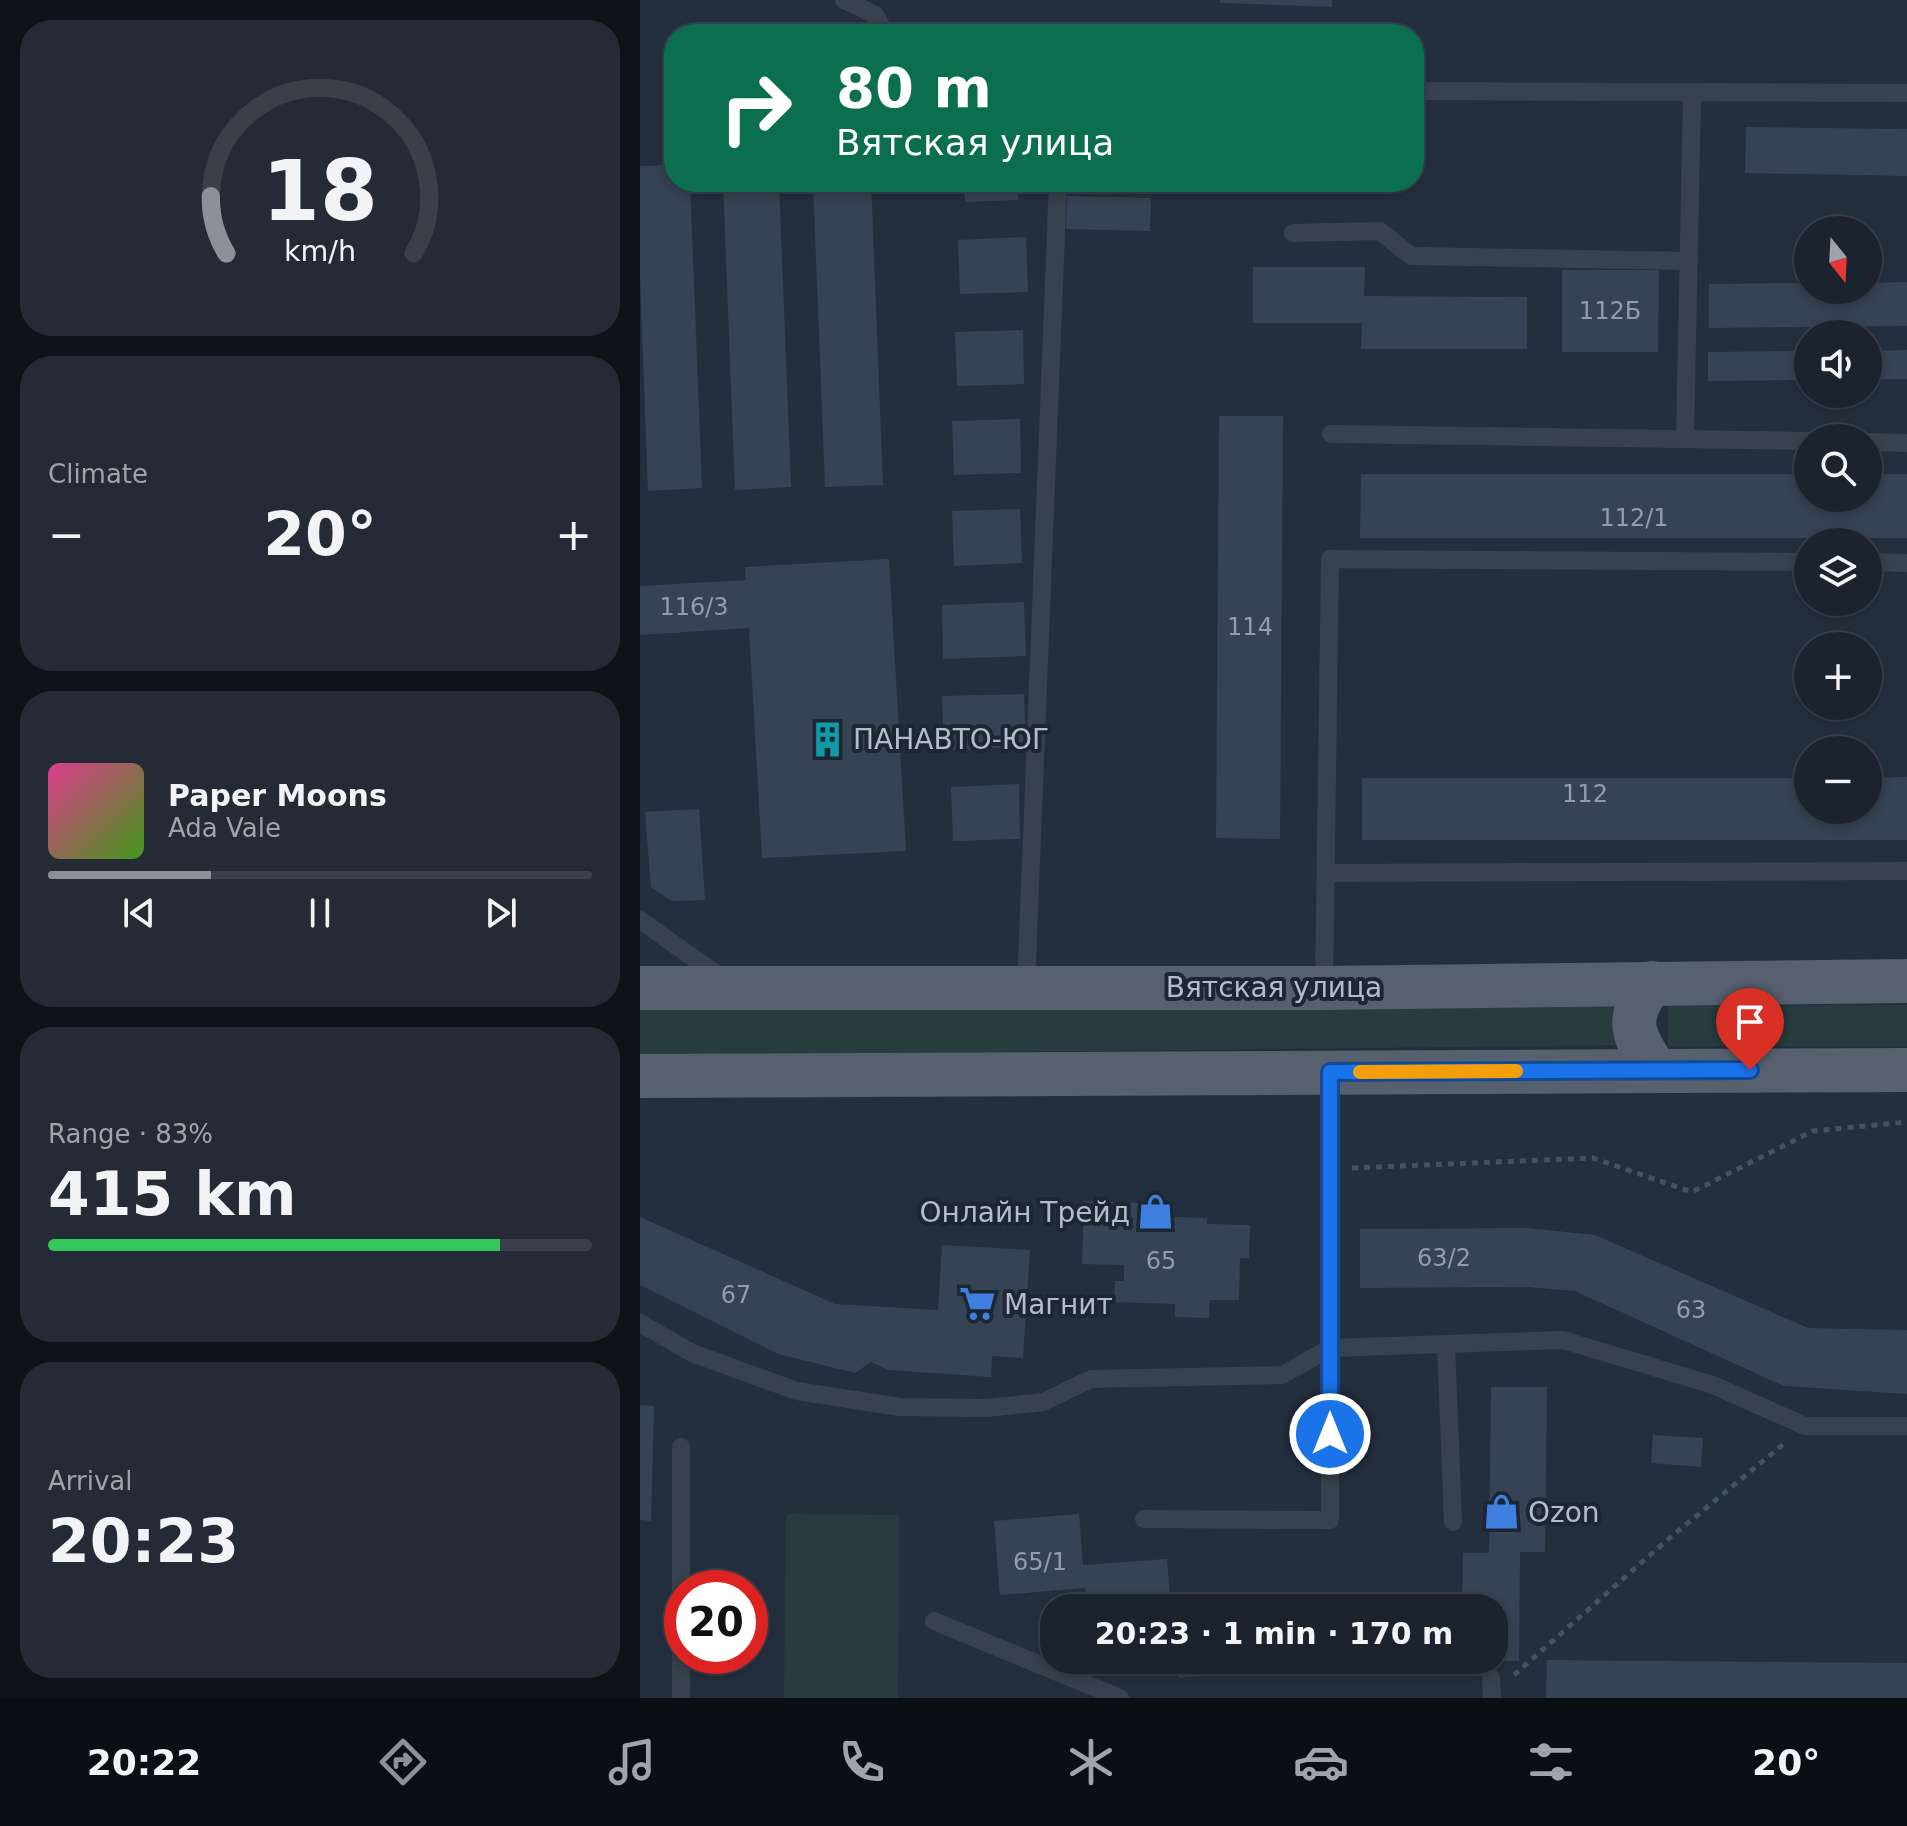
<!DOCTYPE html>
<html lang="en">
<head>
<meta charset="utf-8">
<style>
	:root { --surface:#1b232e; --page:#242b36; --text:#f1f3f6; --muted:#a0a4aa; --line:#39404a; --accent:#8c9099 }
	body { margin:0; font-family:"DejaVu Sans",sans-serif; background:var(--page); color:var(--text); height:100vh; display:flex; flex-direction:column; font-size:30px; white-space:nowrap }
	* { box-sizing:border-box; margin:0 }
	p { font-size:26px; color:var(--muted) }
	.icon { flex:none; width:44px; height:44px; fill:none; stroke:currentColor; stroke-width:2; stroke-linecap:round; stroke-linejoin:round }
	.map { position:relative; flex:1; overflow:hidden }
	.sheet { display:flex; flex-direction:column; gap:20px; padding:20px; background:#0f1319; width:640px }
	.sheet>* { flex:none }
	.top-card { position:absolute; left:24px; top:24px; width:760px; height:168px; border-radius:32px; box-shadow:0 4px 12px #0003,0 0 0 2px var(--line); background:#0b6e4f; color:#fff; overflow:hidden }
	.needle { width:52px; rotate:162deg }
	.buttons { position:absolute; left:1154px; top:216px; display:grid; gap:16px }
	.buttons a { display:grid; place-items:center; width:88px; height:88px; border-radius:50%; background:var(--surface); box-shadow:0 4px 12px #0003,0 0 0 2px var(--line); font-size:40px }
	.speed { position:absolute; left:24px; top:1570px; display:flex; gap:16px; font-size:40px; font-weight:700; text-align:center }
	.speed>* { display:grid; place-content:center; width:104px; height:104px; border-radius:50%; background:var(--surface); box-shadow:0 4px 12px #0003,0 0 0 2px var(--line); line-height:1 }
	.speed .limit { border:12px solid #d22; background:#fff; color:#111 }
	.pin { position:absolute; display:grid; place-items:center; width:68px; height:68px; color:#fff; margin:-82px -34px; border-radius:50% 50% 50% 0; rotate:-45deg; box-shadow:0 0 8px #0007 }
	.pin .icon { rotate:45deg }
	.me { position:absolute; width:88px; margin:-44px; rotate:0deg; stroke-linejoin:round; filter:drop-shadow(0 0 6px #0008) }
	.turn { display:flex; align-items:center; gap:28px; height:168px; padding:0 40px; font-size:36px }
	.turn .icon { width:104px; height:104px; stroke-width:2.5 }
	.turn b { display:block; font-size:56px; line-height:68px }
	.big { font-size:60px; font-weight:700; line-height:1.1 }
	.sheet .tile { flex:1; display:flex; flex-direction:column; justify-content:center; gap:12px; min-width:0; padding:0 28px; border-radius:32px; background:var(--page) }
	.sheet .dial { align-items:center; gap:0 }
	.dial svg { height:208px; overflow:visible; fill:none; stroke:var(--line); stroke-width:7; stroke-linecap:round; text-anchor:middle }
	.dial text { fill:var(--text); stroke:none }
	.song { display:flex; align-items:center; gap:24px }
	.cover { width:96px; height:96px; border-radius:12px; background:linear-gradient(135deg,hsl(330 70% 55%),hsl(100 70% 35%)) }
	.played { height:8px; border-radius:4px; background:linear-gradient(90deg,var(--accent) 30%,var(--line) 30%) }
	.keys { display:flex; justify-content:space-around; direction:ltr }
	.heat { display:flex; justify-content:space-between; align-items:center; font-size:44px; direction:ltr }
	.charge { height:12px; border-radius:6px; background:linear-gradient(90deg,#34c759 83%,var(--line) 0) }
	.trip { position:absolute; left:400px; top:1594px; width:468px; height:80px; border-radius:32px; background:var(--surface); box-shadow:0 4px 12px #0003,0 0 0 2px var(--line); font-weight:700; line-height:80px; text-align:center }
	.tabs { display:flex; height:128px; justify-content:space-around; align-items:center; background:#0b0e12; color:var(--muted) }
	.tabs .icon { width:56px; height:56px }
	.tabs .selected { color:var(--accent) }
	.tabs b { font-size:36px; color:var(--text) }
	main { display:flex; flex:1; min-height:0 }
	.map>svg:first-child { display:block }
	.green { fill:#263c3f }
	.building { fill:#364354 }
	.lines { fill:none; stroke-linecap:round; stroke-linejoin:round }
	.path { stroke:#3f5557; stroke-width:5; stroke-dasharray:6 6; stroke-linecap:butt }
	.lane { stroke:#38414e; stroke-width:18 }
	.primary { stroke:#56606e; stroke-width:44 }
	.route-casing { stroke:#114b97; stroke-width:20 }
	.route { stroke:#1a73e8; stroke-width:14 }
	.slow { stroke:#f59e0b; stroke-width:14 }
	.labels { text-anchor:middle; dominant-baseline:central; stroke-width:8; stroke-linejoin:round; paint-order:stroke }
	.number-label { font-size:24px; fill:#929caa }
	.poi-label { font-size:28px; fill:#b4bcc9; stroke:#1d2633; text-anchor:start }
	.street-label { font-size:28px; fill:#b4bcc9; stroke:#1d2633 }
</style>
</head>
<body>
<main>
<section class="sheet">
<div class="tile dial"><svg viewBox="0 0 100 80">
<path d="M14 69A42 42 0 1 1 86 69"/>
<path d="M14 69A42 42 0 0 1 8 47" stroke="#8c9099"/>
<text x="50" y="56" font-size="32" font-weight="700">18</text>
<text x="50" y="72" font-size="11">km/h</text>
</svg></div>
<div class="tile"><p>Climate</p>
<div class="heat"><a>−</a><b class="big">20°</b><a>+</a></div>
</div>
<div class="tile">
<div class="song"><i class="cover"></i><div><b>Paper Moons</b><p>Ada Vale</p></div></div>
<div class="played"></div>
<div class="keys"><svg class="icon" aria-label="previous" viewBox="0 0 24 24"><path d="M18 5L8 12l10 7zM5 5v14"/></svg><svg class="icon" aria-label="pause" viewBox="0 0 24 24"><path d="M8 5v14M16 5v14"/></svg><svg class="icon" aria-label="next" viewBox="0 0 24 24"><path d="M6 5l10 7-10 7zM19 5v14"/></svg></div>
</div>
<div class="tile"><p>Range · 83%</p><b class="big">415 km</b><div class="charge"></div></div>
<div class="tile"><p>Arrival</p><b class="big">20:23</b></div>
</section>
<div class="map">
<svg width="1267" height="1698" viewBox="0 0 1267 1698">
	<rect width="100%" height="100%" fill="#242f3e"/>
	<g class="green">
		<path d="M1267,1005v41h-239v-40z"/>
		<path d="M986,1006l1,39 -987,11v-46z"/>
		<path d="M146,1514l113,1 -1,183h-114z"/>
	</g>
	<g class="building">
		<path d="M580,0h112v7l-112,-4z"/>
		<path d="M1106,127l161,2v47l-162,-3z"/>
		<path d="M34,165v17h16l12,306 -54,3 -8,-214v-111z"/>
		<path d="M83,182h56l12,305 -56,3z"/>
		<path d="M173,182h58l12,303 -58,2z"/>
		<path d="M324,182h54v18l-53,2z"/>
		<path d="M427,196l84,2 -1,33 -84,-2z"/>
		<path d="M386,237l2,55 -68,2 -2,-54z"/>
		<path d="M613,267h112l-1,29 163,1v52h-166l1,-26h-109z"/>
		<path d="M922,270h97l-1,82h-96z"/>
		<path d="M1267,282v44l-198,2v-44l99,-1v7h60v-7z"/>
		<path d="M383,330l1,54 -67,2 -2,-54z"/>
		<path d="M1267,350v29l-39,1v-29z"/>
		<path d="M1168,351v29l-100,1v-29z"/>
		<path d="M579,416h64l-3,423 -64,-1z"/>
		<path d="M380,419l1,54 -67,2 -2,-54z"/>
		<path d="M721,474h447v24h60v-24h39v64h-547z"/>
		<path d="M380,509l2,54 -68,3 -2,-55z"/>
		<path d="M249,559l17,292 -144,7 -13,-230 -109,7v-49l106,-6 -1,-13z"/>
		<path d="M384,602l2,54 -83,3 -1,-54z"/>
		<path d="M384,694l2,53 -82,3 -2,-54z"/>
		<path d="M1267,777v63h-545v-62h446v32h60v-32z"/>
		<path d="M379,784l1,55 -67,2 -2,-54z"/>
		<path d="M59,809l6,91 -33,1 -21,-14 -6,-75z"/>
		<path d="M444,1201l90,3v13l33,1v6l43,1 -1,33h-9l-1,42h-29l-1,18 -34,-1v-13l-61,-2 1,-21h9v-16l-42,-1z"/>
		<path d="M0,1217l195,87 103,6 4,-65 88,5 -7,108 -31,-2 -1,21 -103,-7 -17,-8 -16,11 -77,-19 -138,-69z"/>
		<path d="M887,1228l68,7 213,93 99,2v64l-123,-8 -209,-95 -47,-4 -168,1v-59z"/>
		<path d="M851,1387h56l-2,165h-25l-1,109h-25v-53h-32l1,-55h26z"/>
		<path d="M0,1405l14,1 -3,115 -11,-1z"/>
		<path d="M1013,1435l50,3 -2,29 -50,-4z"/>
		<path d="M439,1514l4,51 84,-6 4,49h-85l-1,-20 -85,7 -6,-74z"/>
		<path d="M617,1600l1,8h-80v-2z"/>
		<path d="M536,1660h86l1,11 -85,7z"/>
		<path d="M907,1660l360,3v35h-361z"/>
	</g>
	<g class="lines">
		<g class="path">
			<path d="M712,1168l241,-10 99,34 121,-61 94,-9"/>
			<path d="M874,1675l152,-134 120,-99"/>
		</g>
		<g class="lane">
			<path d="M204,0l31,15 11,19"/>
			<path d="M774,91l493,2"/>
			<path d="M653,233l87,-2 31,25 278,5"/>
			<path d="M691,434l477,7"/>
			<path d="M1045,438l7,-344"/>
			<path d="M1228,442l39,1"/>
			<path d="M1228,562l39,1"/>
			<path d="M687,873l580,-2"/>
			<path d="M0,920l83,59"/>
			<path d="M386,987l32,-805"/>
			<path d="M684,988l6,-429 478,3"/>
			<path d="M0,1323l52,30 105,38 103,16 87,1 56,-6 48,-23 191,-4 48,-27 233,-8 150,45 92,41h102"/>
			<path d="M806,1344l7,178"/>
			<path d="M504,1519l186,1v-448"/>
			<path d="M294,1621l186,77"/>
			<path d="M851,1678l1,20"/>
			<path d="M41,1698v-251"/>
		</g>
		<g class="primary">
			<path d="M1012,983c-28,36 -20,52 4,87"/>
			<path d="M0,988h684l583,-7"/>
			<path d="M0,1076l1267,-6"/>
		</g>
	</g>
	<g class="lines">
		<defs>
			<path id="route" d="M690,1434v-362l420,-2"/>
		</defs>
		<use href="#route" class="route-casing"/>
		<use href="#route" class="route"/>
		<path class="slow" d="M720,1072l156,-1"/>
	</g>
	<defs>
		<symbol id="building-bare" viewBox="-9 -9 18 18"><path d="M-4-6H4V6H1V3H-1V6H-4ZM-2.5-4.3h1.7v1.8h-1.7ZM.8-4.3h1.7v1.8H.8ZM-2.5-1h1.7V.8h-1.7ZM.8-1h1.7V.8H.8Z" fill="#0f9aa8" stroke="#1d2633" stroke-width="2.5" paint-order="stroke"/></symbol>
		<symbol id="shop-bare" viewBox="-9 -9 18 18"><path d="M-5-2.5h2.3a2.7 3.5 0 0 1 5.4 0H5L5.5 6h-11ZM-1.5-2.5h3a1.5 2.3 0 0 0-3 0Z" fill="#3f7fe0" stroke="#1d2633" stroke-width="2.5" paint-order="stroke"/></symbol>
		<symbol id="supermarket-bare" viewBox="-9 -9 18 18"><path d="M-6-5.5h2.5l.6 2H6L4.5 2H-2.5L-4.4-4H-6ZM-1.5 3.2a1.3 1.3 0 1 0 .1 0ZM3 3.2a1.3 1.3 0 1 0 .1 0Z" fill="#3f7fe0" stroke="#1d2633" stroke-width="2.5" paint-order="stroke"/></symbol>
	</defs>
	<g fill-rule="evenodd">
		<use href="#building-bare" x="162" y="714" width="51" height="51"/>
		<use href="#shop-bare" x="490" y="1186" width="51" height="51"/>
		<use href="#supermarket-bare" x="312" y="1278" width="51" height="51"/>
		<use href="#shop-bare" x="836" y="1486" width="51" height="51"/>
	</g>
	<g class="labels">
		<g class="number-label">
			<text x="970" y="311">112Б</text>
			<text x="994" y="518">112/1</text>
			<text x="54" y="607">116/3</text>
			<text x="610" y="627">114</text>
			<text x="945" y="794">112</text>
			<text x="804" y="1258">63/2</text>
			<text x="521" y="1261">65</text>
			<text x="96" y="1295">67</text>
			<text x="1051" y="1310">63</text>
			<text x="400" y="1562">65/1</text>
		</g>
		<g class="poi-label">
			<text x="213" y="739">ПАНАВТО-ЮГ</text>
			<text x="490" y="1212" text-anchor="end">Онлайн Трейд</text>
			<text x="364" y="1304">Магнит</text>
			<text x="888" y="1512">Ozon</text>
		</g>
		<g class="street-label">
			<text x="634" y="987">Вятская улица</text>
		</g>
	</g>
</svg>
<div class="buttons">
<a><svg class="needle" viewBox="-14 -14 28 28"><path d="M0-13l5 13h-10z" fill="#e53935"/><path d="M0 13l5-13h-10z" fill="#a0a4aa"/></svg></a>
<a><svg class="icon" aria-label="sound" viewBox="0 0 24 24"><path d="M4 9h4l5-4v14l-5-4H4zM17 9q2 3 0 6"/></svg></a>
<a><svg class="icon" aria-label="search" viewBox="0 0 24 24"><circle cx="10" cy="10" r="6"/><path d="M15 15l6 6"/></svg></a>
<a><svg class="icon" aria-label="layers" viewBox="0 0 24 24"><path d="M12 4l9 5-9 5-9-5zM3 14l9 5 9-5"/></svg></a>
<a>+</a>
<a>−</a>
</div>
<div class="speed"><div class="limit">20</div></div>
<div class="pin" style="left:1110px;top:1070px;background:#d93025"><svg class="icon" aria-label="arrive" viewBox="0 0 24 24"><path d="M6 21V4h12l-3 4 3 4H6"/></svg></div>
<svg class="me" style="left:690px;top:1434px" viewBox="-20 -20 40 40"><circle r="17" fill="#1a73e8" stroke="#fff" stroke-width="3"/><path d="M0-11L8 9 0 5-8 9z" fill="#fff"/></svg>
<div class="trip">20:23 · 1 min · 170 m</div>
<div class="top-card">
<div class="turn"><svg class="icon" aria-label="right" viewBox="0 0 24 24"><path d="M7 20v-9h11M14 6l5 5-5 5"/></svg><div><b>80 m</b>Вятская улица</div></div>
</div>
</div>
</main>
<nav class="tabs">
<b>20:22</b>
<svg class="icon selected" aria-label="directions" viewBox="0 0 24 24"><path d="M12 3l9 9-9 9-9-9zM9 14v-3h6M13 9l2 2-2 2"/></svg>
<svg class="icon" aria-label="music" viewBox="0 0 24 24"><path d="M9 18V5l10-2v13"/><circle cx="6" cy="18" r="3"/><circle cx="16" cy="16" r="3"/></svg>
<svg class="icon" aria-label="phone" viewBox="0 0 24 24"><path d="M5 4h4l2 5-3 2q2 4 5 5l2-3 5 2v4C11 20 4 13 5 4z"/></svg>
<svg class="icon" aria-label="climate" viewBox="0 0 24 24"><path d="M12 3v18M4 7l16 10M4 17L20 7"/></svg>
<svg class="icon" aria-label="car" viewBox="0 0 24 24"><path d="M5 17H2v-5l4-1 3-4h7l3 4 3 1v5h-3M9 17h6M6 11h13"/><circle cx="7" cy="17" r="2"/><circle cx="17" cy="17" r="2"/></svg>
<svg class="icon" aria-label="filters" viewBox="0 0 24 24"><path d="M4 7h16M4 17h16"/><circle cx="9" cy="7" r="2"/><circle cx="15" cy="17" r="2"/></svg>
<b>20°</b>
</nav>
</body>
</html>
